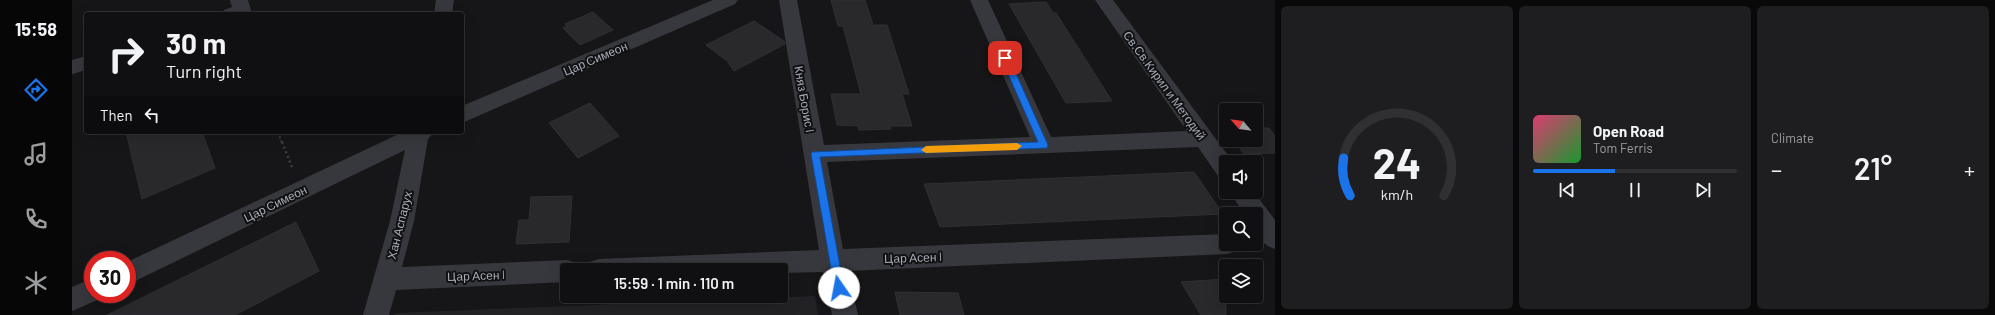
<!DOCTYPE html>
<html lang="en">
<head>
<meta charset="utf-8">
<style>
	:root { --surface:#101012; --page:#1e1e20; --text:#f1f3f6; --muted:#9c9d9f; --line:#303032; --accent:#1a73e8 }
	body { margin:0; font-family:Barlow,sans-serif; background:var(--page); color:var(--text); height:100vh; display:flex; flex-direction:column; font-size:15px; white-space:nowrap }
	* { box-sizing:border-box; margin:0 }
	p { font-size:13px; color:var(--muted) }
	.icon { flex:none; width:22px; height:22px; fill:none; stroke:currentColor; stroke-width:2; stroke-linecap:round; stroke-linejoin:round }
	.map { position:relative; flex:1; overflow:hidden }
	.side { display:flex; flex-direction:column; gap:6px; padding:6px; background:#09090a; width:720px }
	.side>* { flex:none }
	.top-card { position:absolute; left:12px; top:12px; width:380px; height:122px; border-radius:4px; box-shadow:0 4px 16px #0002,0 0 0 1px var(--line); background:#101012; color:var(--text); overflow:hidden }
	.needle { width:26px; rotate:298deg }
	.fabs { position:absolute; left:1147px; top:103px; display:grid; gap:8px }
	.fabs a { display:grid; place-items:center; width:44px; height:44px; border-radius:4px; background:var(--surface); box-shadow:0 4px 16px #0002,0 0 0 1px var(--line); font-size:20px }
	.speed { position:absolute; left:12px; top:251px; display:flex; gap:8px; font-size:20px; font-weight:700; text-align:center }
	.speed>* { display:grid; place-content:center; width:52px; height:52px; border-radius:50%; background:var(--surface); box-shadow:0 4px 16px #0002,0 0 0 1px var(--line); line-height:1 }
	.speed .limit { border:6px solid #d22; background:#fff; color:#111 }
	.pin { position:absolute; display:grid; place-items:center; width:34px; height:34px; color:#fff; margin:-17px; border-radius:8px; box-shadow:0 2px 6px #0006 }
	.me { position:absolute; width:44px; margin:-22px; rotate:348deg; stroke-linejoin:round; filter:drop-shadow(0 0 3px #0008) }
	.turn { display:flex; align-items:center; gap:14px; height:84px; padding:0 16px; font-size:18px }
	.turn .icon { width:52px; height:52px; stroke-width:2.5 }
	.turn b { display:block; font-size:28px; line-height:34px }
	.then { display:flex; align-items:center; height:38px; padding:0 16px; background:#0003; gap:8px; font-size:15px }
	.big { font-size:30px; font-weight:600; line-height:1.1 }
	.side .card { flex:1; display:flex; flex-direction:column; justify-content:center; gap:6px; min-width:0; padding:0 14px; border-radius:6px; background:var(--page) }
	.side .dial { align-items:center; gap:0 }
	.dial svg { height:104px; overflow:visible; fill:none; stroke:var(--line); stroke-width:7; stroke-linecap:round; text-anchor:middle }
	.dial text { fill:var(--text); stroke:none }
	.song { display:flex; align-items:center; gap:12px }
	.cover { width:48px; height:48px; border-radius:6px; background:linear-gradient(135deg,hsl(340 70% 55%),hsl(130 70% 35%)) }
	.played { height:4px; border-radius:2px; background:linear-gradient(90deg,var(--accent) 40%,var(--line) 40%) }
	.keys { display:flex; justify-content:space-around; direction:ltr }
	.heat { display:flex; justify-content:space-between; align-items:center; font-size:22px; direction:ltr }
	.side .tiles { flex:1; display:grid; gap:6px; grid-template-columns:repeat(3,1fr) }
	.trip { position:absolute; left:488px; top:263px; width:228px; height:40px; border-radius:4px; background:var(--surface); box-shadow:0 4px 16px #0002,0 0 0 1px var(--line); font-weight:600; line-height:40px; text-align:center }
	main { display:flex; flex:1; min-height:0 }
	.dock { display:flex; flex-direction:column; width:72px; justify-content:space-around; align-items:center; background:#060607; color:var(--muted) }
	.dock .icon { width:28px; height:28px }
	.dock .on { color:var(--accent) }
	.dock b { font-size:18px; color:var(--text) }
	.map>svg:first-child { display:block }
	.built { fill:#222225 }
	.building { fill:#29292c; stroke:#303034 }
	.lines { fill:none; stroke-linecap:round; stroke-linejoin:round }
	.path-far1 { stroke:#3d3f44; stroke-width:2; stroke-dasharray:2 2.5; stroke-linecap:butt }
	.path { stroke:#3d3f44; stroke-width:2.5; stroke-dasharray:2 3; stroke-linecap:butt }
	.street { fill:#37383d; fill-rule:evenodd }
	.route { fill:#1a73e8; stroke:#114b97 }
	.slow { fill:#f59e0b }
	.labels { text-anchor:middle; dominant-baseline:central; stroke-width:4; stroke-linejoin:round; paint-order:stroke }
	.street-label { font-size:12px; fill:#a8adb8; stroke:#111113 }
</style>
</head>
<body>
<main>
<nav class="dock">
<b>15:58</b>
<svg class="icon on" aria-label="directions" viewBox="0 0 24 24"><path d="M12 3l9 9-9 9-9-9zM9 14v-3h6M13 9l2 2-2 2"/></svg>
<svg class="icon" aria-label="music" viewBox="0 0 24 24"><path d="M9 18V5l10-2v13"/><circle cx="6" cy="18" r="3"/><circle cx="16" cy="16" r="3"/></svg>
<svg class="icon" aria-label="phone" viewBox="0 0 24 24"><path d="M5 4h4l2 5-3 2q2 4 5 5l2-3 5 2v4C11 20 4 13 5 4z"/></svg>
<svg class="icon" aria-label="climate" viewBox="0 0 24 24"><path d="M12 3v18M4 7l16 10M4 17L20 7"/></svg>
</nav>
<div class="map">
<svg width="1203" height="315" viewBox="0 0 1203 315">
	<rect width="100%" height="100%" fill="#161618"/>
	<path class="built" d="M743,296l3,19h-424l1,-2z"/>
	<g class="building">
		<path d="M759,0h34l8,25h14l22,69h-7l10,32h-22l1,3 -32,1 -1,-4 -21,-1 -6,-31h30l-18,-68h-5z"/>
		<path d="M974,2l7,11h3l56,88 -46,2 -57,-99z"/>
		<path d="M521,12l20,18 -33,15 -17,-17 4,-2 -2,-2z"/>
		<path d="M682,21l30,20 1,3 -51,27 -7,-10 -21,-16z"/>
		<path d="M518,103l29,33 -41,22 -29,-35z"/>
		<path d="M1184,128h13l6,8v17l-31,1 -10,-14h22z"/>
		<path d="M54,132h76l13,36 -73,31z"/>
		<path d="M1122,172l29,42 -283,13 -16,-43z"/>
		<path d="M500,196l-3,46 -53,2 3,-24h10l2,-23z"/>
		<path d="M224,222l23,49 -84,44h-128z"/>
		<path d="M1154,279v36h-25l-20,-33z"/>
		<path d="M823,292l63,1 6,22h-64z"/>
	</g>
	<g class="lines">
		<path class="path-far1" d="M206,132l4,11"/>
		<path class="path" d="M210,142l10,25"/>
		<g class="street">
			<path d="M158,0h18l3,10 -3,4h-27l3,-4 8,-3z"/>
			<path d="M364,0h18l-2,14h-18z"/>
			<path d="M641,0h25l-3,4 -273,119v-17z"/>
			<path d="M707,0h18l27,145 206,-8 -60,-137h18l63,137 136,-6 -92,-131h18l120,162h-7v17l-8,-3 -20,-29 -371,15 16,87 383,-15v10h13l-3,7 -9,3 -379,17 10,44h-26l-9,-43 -42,1v-3h-195l4,-8 9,-3 220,-9z"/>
			<path d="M14,56v14l-14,4v-14z"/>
			<path d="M331,132h31l-6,7 -14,82 -12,46 165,-7 9,3 3,7h-12v12l-171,8 -7,25h-26l27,-94 15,-71 -278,135v-23z"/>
			<path d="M1158,192h24l21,28v29c-18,-6 -19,-18 -19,-35h-12z"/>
			<path d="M21,278v16h11l-2,4 -30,13v-24z"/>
		</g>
	</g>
	<path class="route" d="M933,55l4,3 39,87 -1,3 -227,9 24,131 -1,3 -4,1 -4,-1 -24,-137 1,-2 226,-10 -37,-84z"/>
	<path class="slow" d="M945,143l5,3 -5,4 -91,3 -5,-3 5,-4z"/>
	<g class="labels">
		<g class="street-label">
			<text transform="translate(523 58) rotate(-23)">Цар Симеон</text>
			<text transform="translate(1093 85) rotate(54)">Св.Св.Кирил и Методий</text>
			<text transform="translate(733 99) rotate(80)">Княз Борис I</text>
			<text transform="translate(203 203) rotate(-26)">Цар Симеон</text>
			<text transform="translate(327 225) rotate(-76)">Хан Аспарух</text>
			<text transform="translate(841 257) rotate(-2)">Цар Асен I</text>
			<text transform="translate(404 275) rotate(-2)">Цар Асен I</text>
		</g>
	</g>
</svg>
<div class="fabs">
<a><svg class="needle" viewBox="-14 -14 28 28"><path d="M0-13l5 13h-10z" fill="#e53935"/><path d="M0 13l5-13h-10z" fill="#9c9d9f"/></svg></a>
<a><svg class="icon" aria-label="sound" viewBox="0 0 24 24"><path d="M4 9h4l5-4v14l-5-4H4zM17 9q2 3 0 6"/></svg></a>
<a><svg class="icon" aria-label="search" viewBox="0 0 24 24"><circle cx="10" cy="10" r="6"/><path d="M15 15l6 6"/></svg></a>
<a><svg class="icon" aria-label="layers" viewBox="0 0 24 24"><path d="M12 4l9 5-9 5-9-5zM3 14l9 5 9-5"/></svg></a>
</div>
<div class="speed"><div class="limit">30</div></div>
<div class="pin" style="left:933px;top:58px;background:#d93025"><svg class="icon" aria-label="arrive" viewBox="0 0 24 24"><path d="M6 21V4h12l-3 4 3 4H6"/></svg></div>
<svg class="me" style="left:767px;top:288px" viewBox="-20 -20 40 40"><circle r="19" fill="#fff"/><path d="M0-13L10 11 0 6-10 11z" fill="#1a73e8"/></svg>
<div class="trip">15:59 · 1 min · 110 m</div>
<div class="top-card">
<div class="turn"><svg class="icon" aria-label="right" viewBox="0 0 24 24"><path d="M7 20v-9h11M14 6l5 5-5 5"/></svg><div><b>30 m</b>Turn right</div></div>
<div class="then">Then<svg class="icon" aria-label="left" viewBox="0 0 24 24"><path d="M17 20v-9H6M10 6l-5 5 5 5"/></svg></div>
</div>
</div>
<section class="side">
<div class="tiles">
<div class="card dial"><svg viewBox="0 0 100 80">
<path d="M14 69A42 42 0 1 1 86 69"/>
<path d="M14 69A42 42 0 0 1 9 40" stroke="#1a73e8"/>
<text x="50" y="56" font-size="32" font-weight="700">24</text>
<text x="50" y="72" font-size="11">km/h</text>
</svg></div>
<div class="card">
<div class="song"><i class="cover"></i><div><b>Open Road</b><p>Tom Ferris</p></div></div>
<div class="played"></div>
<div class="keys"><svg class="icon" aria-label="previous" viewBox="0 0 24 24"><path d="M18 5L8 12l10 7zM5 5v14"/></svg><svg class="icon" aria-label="pause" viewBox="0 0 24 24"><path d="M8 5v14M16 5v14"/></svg><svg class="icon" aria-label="next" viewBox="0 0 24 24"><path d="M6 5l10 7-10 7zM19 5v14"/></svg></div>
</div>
<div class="card"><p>Climate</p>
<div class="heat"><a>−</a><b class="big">21°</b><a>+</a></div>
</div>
</div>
</section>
</main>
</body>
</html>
